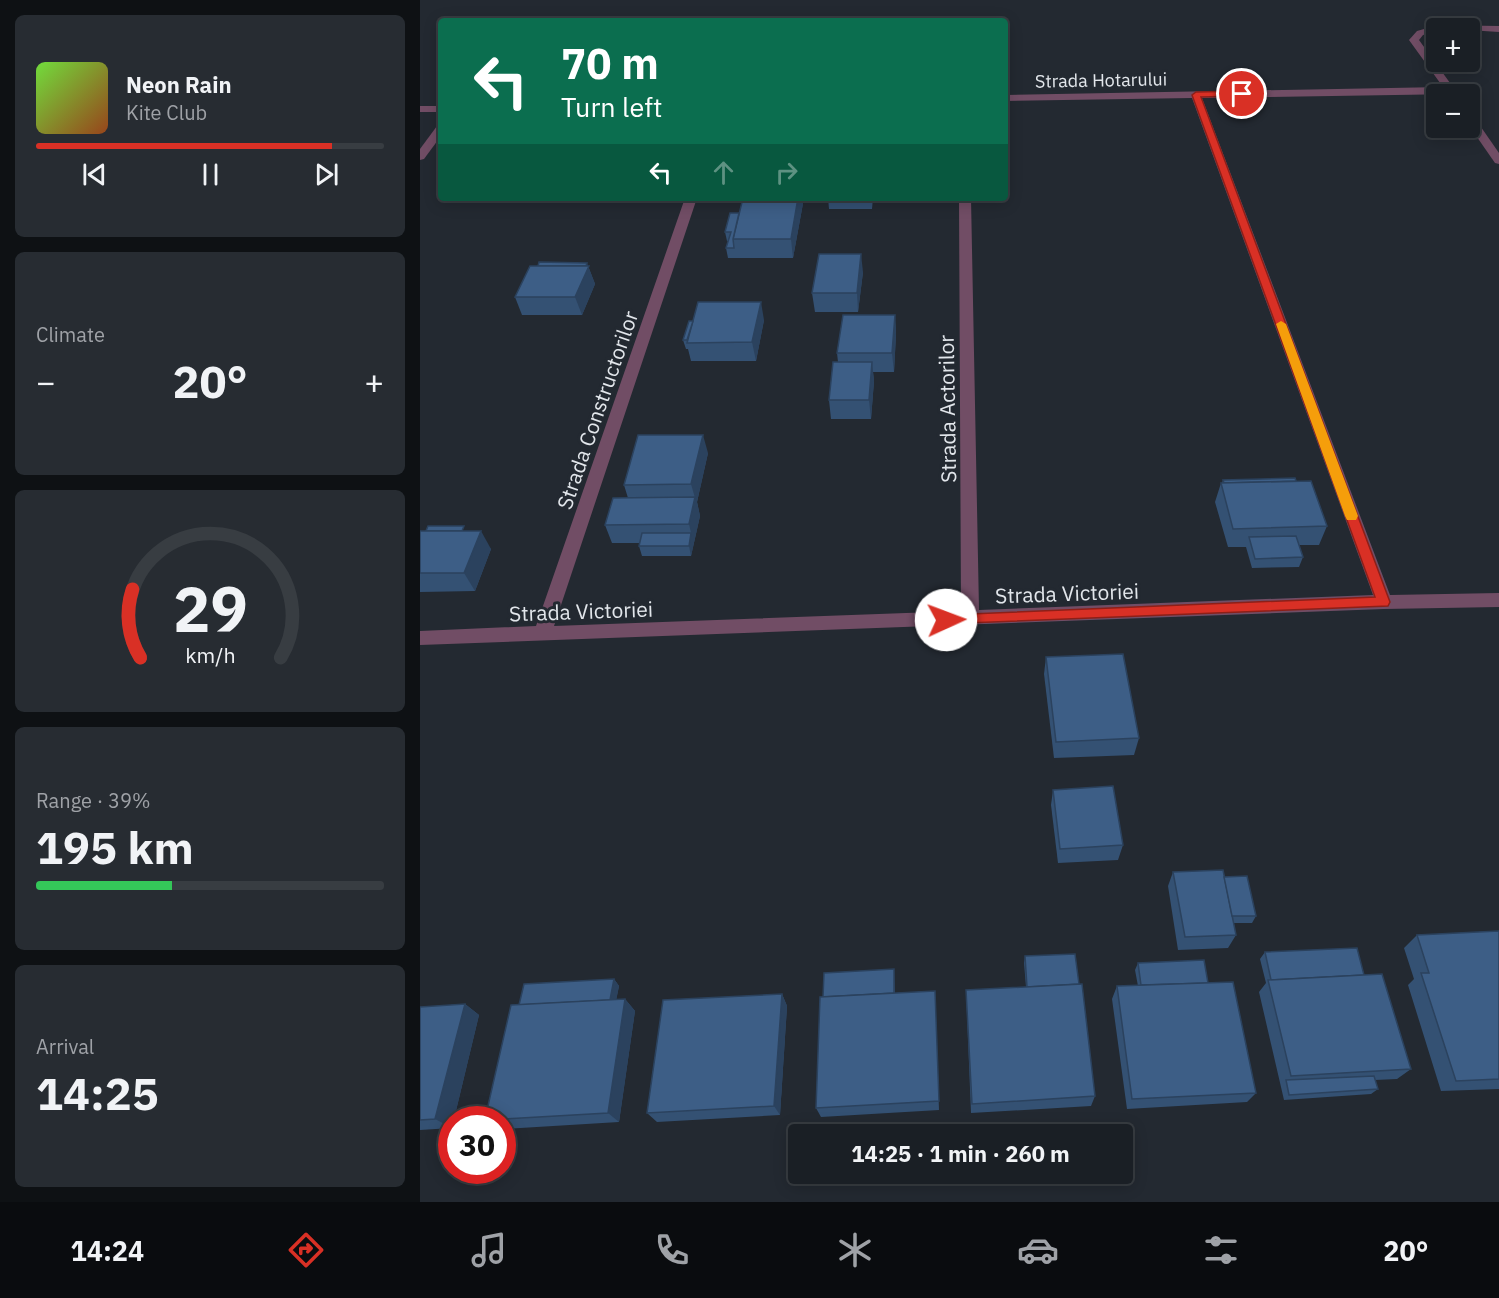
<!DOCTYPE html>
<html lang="en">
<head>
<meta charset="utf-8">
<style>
	:root { --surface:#1a1f25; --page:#272c32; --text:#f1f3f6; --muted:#9fa2a7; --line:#383d42; --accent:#d93025 }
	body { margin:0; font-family:"IBM Plex Sans",sans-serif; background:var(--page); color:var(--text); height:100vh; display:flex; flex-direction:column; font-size:22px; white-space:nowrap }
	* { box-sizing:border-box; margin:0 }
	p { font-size:20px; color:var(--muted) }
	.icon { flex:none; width:33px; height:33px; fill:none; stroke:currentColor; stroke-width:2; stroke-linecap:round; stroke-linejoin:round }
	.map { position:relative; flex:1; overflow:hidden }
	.drawer { display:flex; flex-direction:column; gap:15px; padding:15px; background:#0e1114; width:420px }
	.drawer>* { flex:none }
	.hud { position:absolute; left:18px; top:18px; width:570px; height:183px; border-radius:6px; box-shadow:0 3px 15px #0003,0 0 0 2px var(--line); background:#0b6e4f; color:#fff; overflow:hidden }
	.tools { position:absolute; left:1006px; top:18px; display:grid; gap:12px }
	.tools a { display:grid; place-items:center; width:54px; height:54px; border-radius:6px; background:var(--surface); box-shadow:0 3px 15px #0003,0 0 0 2px var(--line); font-size:30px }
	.speed { position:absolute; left:18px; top:1106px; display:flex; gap:12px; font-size:30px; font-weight:700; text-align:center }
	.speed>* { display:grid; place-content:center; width:78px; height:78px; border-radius:50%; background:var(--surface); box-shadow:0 3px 15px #0003,0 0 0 2px var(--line); line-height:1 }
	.speed .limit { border:9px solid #d22; background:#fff; color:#111 }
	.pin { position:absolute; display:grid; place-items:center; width:51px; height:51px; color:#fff; margin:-26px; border:3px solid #fff; border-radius:50%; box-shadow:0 2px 6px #0007 }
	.me { position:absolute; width:66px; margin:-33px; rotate:88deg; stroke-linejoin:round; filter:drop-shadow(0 0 4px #0008) }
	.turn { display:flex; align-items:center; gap:21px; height:126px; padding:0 24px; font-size:27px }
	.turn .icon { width:78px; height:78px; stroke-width:2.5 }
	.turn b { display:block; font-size:42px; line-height:51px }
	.lanes { display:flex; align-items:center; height:57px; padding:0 24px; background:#0003; justify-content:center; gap:30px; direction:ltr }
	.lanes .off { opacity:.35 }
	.big { font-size:45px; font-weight:700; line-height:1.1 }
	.drawer .tile { flex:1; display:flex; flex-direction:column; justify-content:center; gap:9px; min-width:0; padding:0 21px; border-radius:9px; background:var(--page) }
	.drawer .dial { align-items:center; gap:0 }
	.dial svg { height:156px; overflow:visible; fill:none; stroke:var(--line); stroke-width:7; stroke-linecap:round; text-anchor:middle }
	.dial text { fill:var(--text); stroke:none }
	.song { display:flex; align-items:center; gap:18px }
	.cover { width:72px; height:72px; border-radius:9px; background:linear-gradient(135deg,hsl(100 70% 55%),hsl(20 70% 35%)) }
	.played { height:6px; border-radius:3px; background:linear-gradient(90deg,var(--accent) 85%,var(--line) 85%) }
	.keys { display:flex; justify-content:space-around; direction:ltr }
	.heat { display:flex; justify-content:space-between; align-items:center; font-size:33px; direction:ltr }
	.charge { height:9px; border-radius:4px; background:linear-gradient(90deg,#34c759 39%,var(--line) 0) }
	.trip { position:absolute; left:368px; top:1124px; width:345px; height:60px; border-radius:6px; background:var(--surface); box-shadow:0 3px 15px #0003,0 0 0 2px var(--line); font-weight:700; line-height:60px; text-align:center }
	.menu { display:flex; height:96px; justify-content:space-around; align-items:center; background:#0a0c0f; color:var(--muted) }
	.menu .icon { width:42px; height:42px }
	.menu .on { color:var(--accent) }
	.menu b { font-size:27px; color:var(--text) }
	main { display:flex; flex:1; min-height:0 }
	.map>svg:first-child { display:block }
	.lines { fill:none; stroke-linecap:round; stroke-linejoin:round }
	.street { fill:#714d65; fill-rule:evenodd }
	.wall { fill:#345173 }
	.shaded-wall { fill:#2b425e }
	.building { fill:#3d5e86; stroke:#2b425e; stroke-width:1.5 }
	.route { fill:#d93025; stroke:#8d1f18; stroke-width:1.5 }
	.slow { fill:#f59e0b }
	.labels { text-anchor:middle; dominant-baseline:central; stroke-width:6; stroke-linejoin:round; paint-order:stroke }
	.far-street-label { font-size:18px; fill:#e2e6eb; stroke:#232931 }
	.street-label { font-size:21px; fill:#e2e6eb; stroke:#232931 }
</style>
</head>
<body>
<main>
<section class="drawer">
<div class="tile">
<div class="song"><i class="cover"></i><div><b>Neon Rain</b><p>Kite Club</p></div></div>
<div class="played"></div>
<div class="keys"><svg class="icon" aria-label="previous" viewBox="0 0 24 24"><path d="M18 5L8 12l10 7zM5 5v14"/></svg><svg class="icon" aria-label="pause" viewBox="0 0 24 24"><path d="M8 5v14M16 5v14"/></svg><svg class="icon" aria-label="next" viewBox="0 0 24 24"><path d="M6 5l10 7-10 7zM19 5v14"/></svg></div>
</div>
<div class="tile"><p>Climate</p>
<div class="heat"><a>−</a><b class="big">20°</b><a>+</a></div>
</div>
<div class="tile dial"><svg viewBox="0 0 100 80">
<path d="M14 69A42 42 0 1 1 86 69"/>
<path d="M14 69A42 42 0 0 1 10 34" stroke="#d93025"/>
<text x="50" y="56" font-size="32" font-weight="700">29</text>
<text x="50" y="72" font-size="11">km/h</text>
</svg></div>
<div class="tile"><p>Range · 39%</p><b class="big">195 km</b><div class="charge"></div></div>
<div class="tile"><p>Arrival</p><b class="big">14:25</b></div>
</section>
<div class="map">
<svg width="1079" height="1202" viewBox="0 0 1079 1202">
	<rect width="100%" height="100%" fill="#232931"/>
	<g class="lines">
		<g class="street">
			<path d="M1018,25l61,1v6l-62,-4v4l-14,3 -4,5 39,54 -256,4 188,497 109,-2v14l-115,2 -964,36v-14l116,-5 149,-428h12l-143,428 407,-15 -2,-413h12l8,412 394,-15 -181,-497 -187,3v-6l438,-8 -34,-47 8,-9z"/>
			<rect x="0" y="106" width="21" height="6"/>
			<path d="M1050,116l4,1 25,36v11l-4,-1 -25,-36z"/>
			<path d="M21,125v11l-17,23 -4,1v-11l17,-23z"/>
		</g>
	</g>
	<g class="wall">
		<path d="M384,198l-11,60h-65l-2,-10 2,-7h-1l-2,-9z"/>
		<path d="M408,198h45l-1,11h-43z"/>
		<path d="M118,266h50l7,18 -13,31h-60l-7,-18z"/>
		<path d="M443,272l-5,40h-43l-3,-19z"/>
		<path d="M475,315l1,19 -2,38h-21l1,9 -3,38h-40l-2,-19 9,-38 -1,-9z"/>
		<path d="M344,320l-8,41h-65l-3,-12h-2l-3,-9z"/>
		<path d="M288,453l-11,49 3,14 -9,40h-49l-3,-10 1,-3h-28l-7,-18 23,-27 -4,-13z"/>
		<path d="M803,480l73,1 31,45 -8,19h-20l4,12 -4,10 -47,1 -6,-21h-18l-13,-45 6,-19h1z"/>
		<path d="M0,531h47l24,18 -16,42 -55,1z"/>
		<path d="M626,657l93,81 -5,17 -80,3 -10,-84z"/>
		<path d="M633,790l70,55 -5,15 -60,3 -7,-58z"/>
		<path d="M753,872l51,5 32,39 -4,7h-19l3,12 -8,13 -50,2 -10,-64z"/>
		<path d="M1079,931v158l-58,2 -33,-106 6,-6 -10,-31 13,-13z"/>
		<path d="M845,952l99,23 47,94 -14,10 -22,1 3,9 -7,5 -87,6 -25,-108 7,-9 -6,-24z"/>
		<path d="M605,956l70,140 -4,10 -120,7 -5,-123 60,-3 -2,-24z"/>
		<path d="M718,963l70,20 48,110 -9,9 -120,7 -15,-110 5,-13h21l-3,-16z"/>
		<path d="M474,969l1,24 40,-2 4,119 -118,7 -5,-9 7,-111z"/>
		<path d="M194,979l5,7 -3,14 9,-1 10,12 -16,111 -117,7v-10l17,-114z"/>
		<path d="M362,994l5,12 -7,109 -123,7 -10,-9z"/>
		<path d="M45,1004l14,11 -25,104h-2v9l-32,2v-123z"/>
	</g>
	<g class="shaded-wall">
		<path d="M378,198h6l-11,60 -2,-19z"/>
		<path d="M441,254l2,18 -5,40 -1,-19z"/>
		<path d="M167,263l8,21 -13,31 -7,-18 7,-22z"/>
		<path d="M341,302l3,18 -8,41 -4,-19z"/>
		<path d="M475,315l1,19 -2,38 -2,-19z"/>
		<path d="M452,362l2,19 -3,38 -2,-19z"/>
		<path d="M283,435l5,18 -11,49 3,14 -9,40 -2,-10 2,-13 -2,-9 6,-26 -4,-14z"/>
		<path d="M61,531l10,18 -16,42 -11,-18z"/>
		<path d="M194,979l5,7 -5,26 -5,-6z"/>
		<path d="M362,994l5,12 -7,109 -6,-9z"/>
		<path d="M205,999l10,12 -16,111 -11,-9z"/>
		<path d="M45,1004l14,11 -25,104h-2v9l-17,-9z"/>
	</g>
	<g class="building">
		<path d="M323,198h55l-7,41h-58z"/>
		<path d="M408,198h43v2l-43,-1z"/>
		<path d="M310,213h9l-6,26 1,9h-8l5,-16h-6z"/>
		<path d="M399,254h42l-4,39h-45z"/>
		<path d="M119,262l48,1 -1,3h-48z"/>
		<path d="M110,266h59l-14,31h-60z"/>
		<path d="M278,302h63l-9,40 -65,1z"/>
		<path d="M423,315h52l-3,38h-55z"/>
		<path d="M269,321h4l-6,19h-4z"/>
		<path d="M413,362h39l-3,38h-40z"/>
		<path d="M218,435h65l-12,49 -67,1z"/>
		<path d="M875,478l1,3 -72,2 -1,-3z"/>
		<path d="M891,481l16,45 -94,3 -12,-46z"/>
		<path d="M275,497l-6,27 -84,1 8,-27z"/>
		<path d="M8,526h36l-2,5h-36z"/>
		<path d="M0,531h61l-17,42h-44z"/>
		<path d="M222,533h49l-2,13h-50z"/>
		<path d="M876,536l7,21 -48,2 -6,-22z"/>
		<path d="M703,654l16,84 -83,4 -10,-85z"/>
		<path d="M693,786l10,59 -63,4 -7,-59z"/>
		<path d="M803,870l13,65 -51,2 -12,-65z"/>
		<path d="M827,876l9,40h-24l-8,-39z"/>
		<path d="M1079,931v148l-43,2 -35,-108h8l-12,-38z"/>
		<path d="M937,948l7,27 -93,5 -6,-28z"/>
		<path d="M655,954l4,30 -52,3 -2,-31z"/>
		<path d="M784,960l4,23 -67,2 -3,-22z"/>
		<path d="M474,969v24l-71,4 1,-24z"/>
		<path d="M962,974l29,95 -120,7 -23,-96z"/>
		<path d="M194,979l-4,21 -91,5 5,-21z"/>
		<path d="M813,982l23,111 -124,6 -15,-113z"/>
		<path d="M662,984l13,112 -123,8 -6,-114z"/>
		<path d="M515,991l4,110 -123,7 4,-111z"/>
		<path d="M362,994l-8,112 -127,7 16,-113z"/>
		<path d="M205,999l-17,114 -106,6h-17l26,-114z"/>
		<path d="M45,1004l-30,115 -15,1v-113z"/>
		<path d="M954,1076l4,13 -89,6 -3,-15z"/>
	</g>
	<path class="route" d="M822,91l4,3 -1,2 -44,1 189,505 -2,4 -447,18 -2,-4 2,-4 5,-1 429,-18 -183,-502 4,-3z"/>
	<path class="slow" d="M861,321l5,3 72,192 -2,4h-9l-2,-4 -69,-192z"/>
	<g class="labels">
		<g class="far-street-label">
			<text transform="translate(681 80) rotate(-1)">Strada Hotarului</text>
		</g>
		<g class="street-label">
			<text transform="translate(527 409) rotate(-91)">Strada Actorilor</text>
			<text transform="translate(177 410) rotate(-71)">Strada Constructorilor</text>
			<text transform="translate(647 593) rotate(-2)">Strada Victoriei</text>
			<text transform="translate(161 611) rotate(-2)">Strada Victoriei</text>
		</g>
	</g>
</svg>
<div class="tools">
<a>+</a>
<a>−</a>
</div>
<div class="speed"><div class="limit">30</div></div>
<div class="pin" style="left:822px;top:94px;background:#d93025"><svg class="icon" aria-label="arrive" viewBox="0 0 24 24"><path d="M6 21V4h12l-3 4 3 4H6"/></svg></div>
<svg class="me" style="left:526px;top:620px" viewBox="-20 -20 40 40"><circle r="19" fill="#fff"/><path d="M0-13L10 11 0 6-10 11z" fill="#d93025"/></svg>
<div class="trip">14:25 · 1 min · 260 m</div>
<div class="hud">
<div class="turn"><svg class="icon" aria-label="left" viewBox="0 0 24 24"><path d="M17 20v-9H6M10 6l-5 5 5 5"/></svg><div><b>70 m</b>Turn left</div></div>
<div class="lanes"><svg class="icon" aria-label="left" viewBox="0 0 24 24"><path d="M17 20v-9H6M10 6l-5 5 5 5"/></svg><svg class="icon off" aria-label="ahead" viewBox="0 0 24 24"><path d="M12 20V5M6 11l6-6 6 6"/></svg><svg class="icon off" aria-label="right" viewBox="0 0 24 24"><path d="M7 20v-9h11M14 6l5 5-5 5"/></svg></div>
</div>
</div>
</main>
<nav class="menu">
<b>14:24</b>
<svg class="icon on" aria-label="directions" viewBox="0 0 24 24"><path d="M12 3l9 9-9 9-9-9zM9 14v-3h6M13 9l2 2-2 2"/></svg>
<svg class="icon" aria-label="music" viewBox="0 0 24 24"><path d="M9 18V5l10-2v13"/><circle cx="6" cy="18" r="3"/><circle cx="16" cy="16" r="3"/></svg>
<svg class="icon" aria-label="phone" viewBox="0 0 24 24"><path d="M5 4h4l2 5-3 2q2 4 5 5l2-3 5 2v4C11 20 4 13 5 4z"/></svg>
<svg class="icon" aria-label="climate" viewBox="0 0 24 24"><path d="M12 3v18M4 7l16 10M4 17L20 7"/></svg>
<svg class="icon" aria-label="car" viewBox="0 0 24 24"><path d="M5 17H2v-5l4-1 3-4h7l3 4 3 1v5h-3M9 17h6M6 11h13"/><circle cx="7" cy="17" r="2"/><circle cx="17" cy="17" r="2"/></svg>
<svg class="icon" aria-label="filters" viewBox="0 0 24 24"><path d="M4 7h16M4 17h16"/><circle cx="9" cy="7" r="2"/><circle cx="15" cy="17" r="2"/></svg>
<b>20°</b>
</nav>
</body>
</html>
